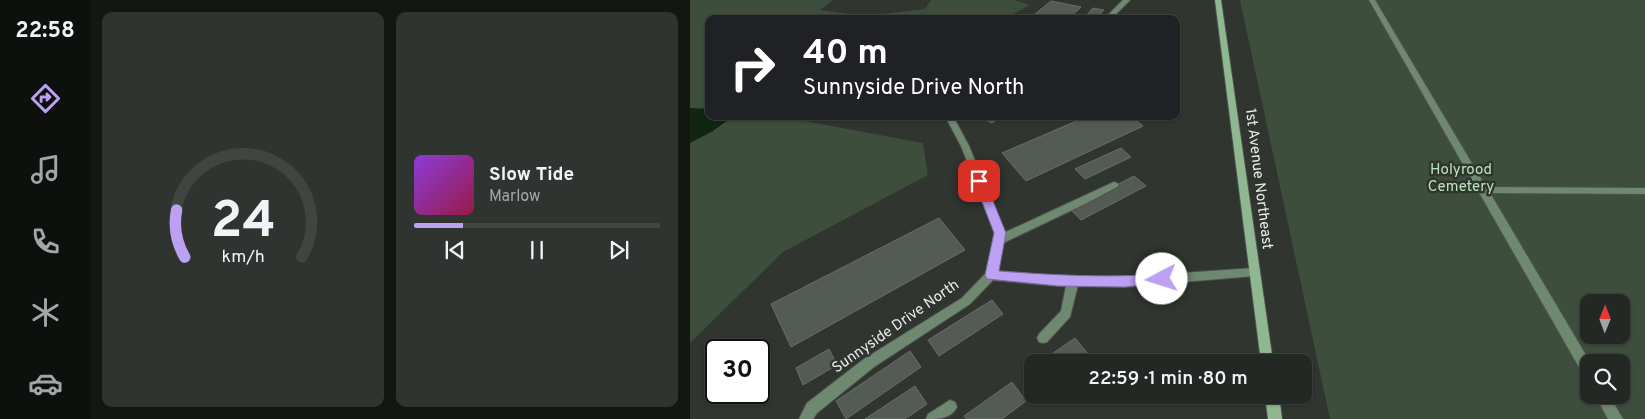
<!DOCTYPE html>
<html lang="en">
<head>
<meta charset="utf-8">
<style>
	:root { --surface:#242824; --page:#303431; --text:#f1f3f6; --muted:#a3a6a6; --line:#414441; --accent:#bca0f2 }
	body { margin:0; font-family:Overpass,sans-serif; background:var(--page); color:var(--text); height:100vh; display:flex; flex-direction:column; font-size:19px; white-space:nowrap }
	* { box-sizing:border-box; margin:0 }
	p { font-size:16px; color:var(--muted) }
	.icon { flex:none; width:28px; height:28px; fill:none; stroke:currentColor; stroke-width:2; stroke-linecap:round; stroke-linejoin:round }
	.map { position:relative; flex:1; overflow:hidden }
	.panel { display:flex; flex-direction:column; gap:12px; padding:12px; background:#141614; width:600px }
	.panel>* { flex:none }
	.hud { position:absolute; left:15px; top:15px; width:475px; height:105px; border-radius:10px; box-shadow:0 1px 4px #0004,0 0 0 1px var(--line); background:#202124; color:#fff; overflow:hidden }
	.needle { width:32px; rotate:1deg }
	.buttons { position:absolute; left:890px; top:294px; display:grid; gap:10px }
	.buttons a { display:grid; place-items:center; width:50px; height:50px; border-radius:10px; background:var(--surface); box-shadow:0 1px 4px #0004,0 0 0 1px var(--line); font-size:25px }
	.speed { position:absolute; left:15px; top:339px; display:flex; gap:10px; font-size:25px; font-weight:700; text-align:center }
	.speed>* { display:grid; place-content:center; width:65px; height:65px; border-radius:50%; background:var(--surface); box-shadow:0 1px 4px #0004,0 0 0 1px var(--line); line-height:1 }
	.speed .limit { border:2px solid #111; border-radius:8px; background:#fff; color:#111 }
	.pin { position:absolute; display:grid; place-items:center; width:42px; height:42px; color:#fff; margin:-21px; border-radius:10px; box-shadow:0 2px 8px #0006 }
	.me { position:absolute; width:55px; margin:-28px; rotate:265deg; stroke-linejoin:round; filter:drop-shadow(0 0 4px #0008) }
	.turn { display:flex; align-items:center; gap:18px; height:105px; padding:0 15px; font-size:22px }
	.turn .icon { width:65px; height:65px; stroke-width:2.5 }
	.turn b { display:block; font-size:35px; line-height:42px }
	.panel .widget { flex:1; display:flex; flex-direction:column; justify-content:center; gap:8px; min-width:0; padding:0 18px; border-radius:10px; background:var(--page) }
	.panel .dial { align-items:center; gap:0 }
	.dial svg { height:130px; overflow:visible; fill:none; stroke:var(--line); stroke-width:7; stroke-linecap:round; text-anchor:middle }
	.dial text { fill:var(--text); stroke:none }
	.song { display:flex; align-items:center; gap:15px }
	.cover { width:60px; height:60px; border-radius:8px; background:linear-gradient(135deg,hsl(270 70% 55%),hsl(340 70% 35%)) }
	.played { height:5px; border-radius:2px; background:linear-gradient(90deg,var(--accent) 20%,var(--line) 20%) }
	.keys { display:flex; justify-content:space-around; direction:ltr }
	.panel .tiles { flex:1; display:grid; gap:12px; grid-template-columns:repeat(2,1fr) }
	.trip { position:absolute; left:334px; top:354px; width:288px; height:50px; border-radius:10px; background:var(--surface); box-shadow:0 1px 4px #0004,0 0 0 1px var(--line); font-weight:600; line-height:50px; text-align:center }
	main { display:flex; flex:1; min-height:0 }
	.tabs { display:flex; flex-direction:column; width:90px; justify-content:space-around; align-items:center; background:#0e100e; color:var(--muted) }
	.tabs .icon { width:35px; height:35px }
	.tabs .selected { color:var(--accent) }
	.tabs b { font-size:22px; color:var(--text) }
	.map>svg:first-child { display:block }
	.green { fill:#3d4e3d; fill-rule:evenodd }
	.water { fill:#112513 }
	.building { fill:#545a54; stroke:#686f69 }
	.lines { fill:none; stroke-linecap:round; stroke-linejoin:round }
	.lane-casing { stroke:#4e524e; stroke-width:2 }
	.street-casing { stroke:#4e524e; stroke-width:2 }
	.secondary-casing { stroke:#4e524e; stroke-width:2 }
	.lane { fill:#6f8870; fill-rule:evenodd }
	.street { fill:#6f8870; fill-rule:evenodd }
	.secondary { fill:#8fb891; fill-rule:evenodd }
	.route { fill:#bca0f2; stroke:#7a689d }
	.labels { text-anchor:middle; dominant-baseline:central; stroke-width:5; stroke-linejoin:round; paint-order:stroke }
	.park-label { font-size:15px; fill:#b9e5bb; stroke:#303530 }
	.street-label { font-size:15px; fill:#eaedea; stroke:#303530 }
</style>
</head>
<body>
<main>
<nav class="tabs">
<b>22:58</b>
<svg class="icon selected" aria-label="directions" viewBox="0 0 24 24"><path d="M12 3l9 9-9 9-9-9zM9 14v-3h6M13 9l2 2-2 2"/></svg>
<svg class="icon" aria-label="music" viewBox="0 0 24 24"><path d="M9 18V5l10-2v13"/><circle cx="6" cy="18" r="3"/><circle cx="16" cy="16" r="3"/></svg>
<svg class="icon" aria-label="phone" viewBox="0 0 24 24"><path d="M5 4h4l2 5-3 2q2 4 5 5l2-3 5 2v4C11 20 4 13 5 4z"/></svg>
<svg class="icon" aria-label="climate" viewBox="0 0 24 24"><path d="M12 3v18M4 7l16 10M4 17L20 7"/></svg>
<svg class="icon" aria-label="car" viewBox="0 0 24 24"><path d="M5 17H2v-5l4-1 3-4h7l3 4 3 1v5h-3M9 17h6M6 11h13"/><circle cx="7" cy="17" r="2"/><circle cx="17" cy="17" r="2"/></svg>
</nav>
<section class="panel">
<div class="tiles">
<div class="widget dial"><svg viewBox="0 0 100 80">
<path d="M14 69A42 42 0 1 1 86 69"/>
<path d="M14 69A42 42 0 0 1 9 40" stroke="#bca0f2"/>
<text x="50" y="56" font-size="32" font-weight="700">24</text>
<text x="50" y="72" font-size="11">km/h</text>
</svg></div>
<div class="widget">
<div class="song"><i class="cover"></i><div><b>Slow Tide</b><p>Marlow</p></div></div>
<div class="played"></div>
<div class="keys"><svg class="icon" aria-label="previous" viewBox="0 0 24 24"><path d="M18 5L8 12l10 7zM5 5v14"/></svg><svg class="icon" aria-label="pause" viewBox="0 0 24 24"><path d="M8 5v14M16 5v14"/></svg><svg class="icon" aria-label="next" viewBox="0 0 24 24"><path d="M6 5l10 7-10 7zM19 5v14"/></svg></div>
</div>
</div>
</section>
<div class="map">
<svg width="955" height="419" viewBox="0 0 955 419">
	<rect width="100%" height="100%" fill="#303530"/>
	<g class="green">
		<path d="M0,0h143l-13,10 44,6 61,-7 6,-9h83l16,5 -26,14h-295v97h68l146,27 5,32 -145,77 -93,91z"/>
		<path d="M550,0h405v419h-315zM899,302h32v33h-32zM899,362h32v33h-32z"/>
	</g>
	<path class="water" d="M0,108l19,1v7l23,1 -19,14 -23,12z"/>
	<g class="building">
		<path d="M361,1l30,6 -13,12h-39z"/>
		<path d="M403,8l11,2 -8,9h-13z"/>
		<path d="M293,116h19l-10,7 -11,-5z"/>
		<path d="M398,116h43l12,10 -117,55 -24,-28z"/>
		<path d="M431,148l10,9 -46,22 -10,-10z"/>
		<path d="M444,176l12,10 -65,34 -11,-11z"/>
		<path d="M249,218l26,32 -174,97 -20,-43z"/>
		<path d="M302,300l11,14 -64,42 -11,-16z"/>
		<path d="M385,338l13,16 -11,8h-37z"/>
		<path d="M139,349l8,16 -34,20 -7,-17z"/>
		<path d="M220,351l11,16 -75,52 -10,-18z"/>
		<path d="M322,382l14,19 -24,18h-36l-2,-3z"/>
		<path d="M225,386l12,18 -22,15h-40z"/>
	</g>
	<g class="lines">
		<defs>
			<g id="lane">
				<path d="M679,0h6l111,187 159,1v6l-155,-1 100,169h-1v16l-5,-2z"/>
				<path d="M424,182l3,1 2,2 -2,2 -30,16 -84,40h-8l-1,-3 1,-3z"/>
				<path d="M383,276l4,2 2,3 -9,36 -23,25 -4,1 -4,-1 -2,-4 2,-4 22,-23 6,-30 2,-3z"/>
				<path d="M905,395h14l14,24h-15z"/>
				<path d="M260,400l5,2 2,5c-6,12 -19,12 -31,12l2,-5z"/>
			</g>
			<g id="street">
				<path d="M433,0h7l-19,19h-7z"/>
				<path d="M255,116h8l16,30 36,87 -8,38 61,5 67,1 129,-9 4,1 2,3 -2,3 -4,1 -129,11 -67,-1 -65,-6 -23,24 -96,63 -57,46 -4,6h-14l8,-16 57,-44 98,-61 24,-25 9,-40 -34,-87z"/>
			</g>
			<g id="secondary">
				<path d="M525,0h6l52,362h-12z"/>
				<path d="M575,395h14l3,24h-14z"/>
			</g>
		</defs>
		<use href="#lane" class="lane-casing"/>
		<use href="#street" class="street-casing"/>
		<use href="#secondary" class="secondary-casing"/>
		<use href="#lane" class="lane"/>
		<use href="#street" class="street"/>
		<use href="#secondary" class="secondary"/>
	</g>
	<path class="route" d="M289,177l6,4 21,52 -7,38c54,4 108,7 163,3l5,1 2,4 -2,3 -42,5 -67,-1 -71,-7 -2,-4 9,-42 -20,-52z"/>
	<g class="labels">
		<g class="park-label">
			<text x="771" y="170">Holyrood<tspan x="771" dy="17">Cemetery</tspan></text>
		</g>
		<g class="street-label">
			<text transform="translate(568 179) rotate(83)">1st Avenue Northeast</text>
			<text transform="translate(206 327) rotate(-35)">Sunnyside Drive North</text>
		</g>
	</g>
</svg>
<div class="buttons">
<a><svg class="needle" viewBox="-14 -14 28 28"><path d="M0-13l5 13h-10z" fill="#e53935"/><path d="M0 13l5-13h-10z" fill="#a3a6a6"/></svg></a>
<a><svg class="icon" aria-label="search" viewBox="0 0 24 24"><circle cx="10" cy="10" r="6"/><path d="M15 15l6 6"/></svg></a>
</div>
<div class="speed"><div class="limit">30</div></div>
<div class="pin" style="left:289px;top:181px;background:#d93025"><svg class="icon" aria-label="arrive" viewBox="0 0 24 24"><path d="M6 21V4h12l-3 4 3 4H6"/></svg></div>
<svg class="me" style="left:472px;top:279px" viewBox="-20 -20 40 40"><circle r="19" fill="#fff"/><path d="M0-13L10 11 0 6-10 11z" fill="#bca0f2"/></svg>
<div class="trip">22:59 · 1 min · 80 m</div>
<div class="hud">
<div class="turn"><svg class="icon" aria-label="right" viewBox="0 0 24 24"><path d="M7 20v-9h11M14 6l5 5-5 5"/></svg><div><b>40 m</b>Sunnyside Drive North</div></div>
</div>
</div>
</main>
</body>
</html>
